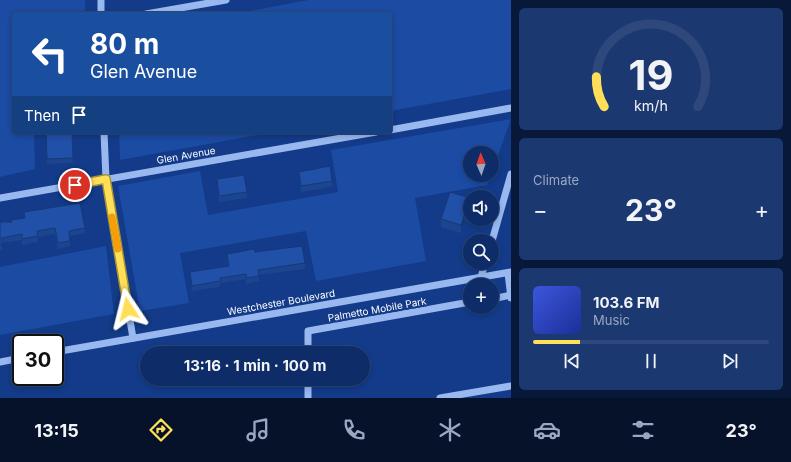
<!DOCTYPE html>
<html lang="en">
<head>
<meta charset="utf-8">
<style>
	:root { --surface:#0e2c67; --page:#1c3870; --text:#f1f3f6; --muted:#9ba7c0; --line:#2e487b; --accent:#ffdf58 }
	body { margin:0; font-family:Inter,sans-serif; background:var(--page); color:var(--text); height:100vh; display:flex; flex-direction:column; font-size:15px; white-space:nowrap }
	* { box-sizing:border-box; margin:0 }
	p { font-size:13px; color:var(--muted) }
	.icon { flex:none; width:22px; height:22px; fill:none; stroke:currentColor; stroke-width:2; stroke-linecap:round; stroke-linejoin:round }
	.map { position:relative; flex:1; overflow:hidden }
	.drawer { display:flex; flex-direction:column; gap:8px; padding:8px; background:#081839; width:280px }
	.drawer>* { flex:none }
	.banner { position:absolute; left:12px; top:12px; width:380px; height:122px; border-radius:4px; box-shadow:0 2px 6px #0003,0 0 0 1px var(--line); background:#1a4fa0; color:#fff; overflow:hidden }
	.needle { width:26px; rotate:358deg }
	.buttons { position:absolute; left:463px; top:146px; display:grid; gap:8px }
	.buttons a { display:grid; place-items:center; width:36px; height:36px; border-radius:50%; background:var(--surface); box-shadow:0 2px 6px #0003,0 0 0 1px var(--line); font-size:20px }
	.speed { position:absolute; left:12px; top:334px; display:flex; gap:8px; font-size:20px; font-weight:700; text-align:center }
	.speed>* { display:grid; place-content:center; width:52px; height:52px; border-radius:50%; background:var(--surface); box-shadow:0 2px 6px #0003,0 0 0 1px var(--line); line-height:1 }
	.speed .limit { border:2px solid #111; border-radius:6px; background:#fff; color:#111 }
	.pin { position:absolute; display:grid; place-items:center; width:34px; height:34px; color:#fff; margin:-17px; border:2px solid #fff; border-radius:50%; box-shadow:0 1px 4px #0007 }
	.me { position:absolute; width:44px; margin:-22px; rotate:350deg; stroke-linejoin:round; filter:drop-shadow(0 0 3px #0008) }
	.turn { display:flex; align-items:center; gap:14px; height:84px; padding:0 12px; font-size:18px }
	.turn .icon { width:52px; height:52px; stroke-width:2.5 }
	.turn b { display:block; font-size:28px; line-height:34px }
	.then { display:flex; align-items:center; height:38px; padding:0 12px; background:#0003; gap:8px; font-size:15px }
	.big { font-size:30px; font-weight:700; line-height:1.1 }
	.drawer .widget { flex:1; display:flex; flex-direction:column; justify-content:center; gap:6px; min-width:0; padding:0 14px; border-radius:6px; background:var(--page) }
	.drawer .dial { align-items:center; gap:0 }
	.dial svg { height:104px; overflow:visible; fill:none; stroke:var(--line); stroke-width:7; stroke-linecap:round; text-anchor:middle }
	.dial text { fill:var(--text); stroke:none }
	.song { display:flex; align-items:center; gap:12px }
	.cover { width:48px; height:48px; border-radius:6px; background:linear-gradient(135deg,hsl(230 70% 55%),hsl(230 70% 35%)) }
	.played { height:4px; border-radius:2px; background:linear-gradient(90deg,var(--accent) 20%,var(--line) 20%) }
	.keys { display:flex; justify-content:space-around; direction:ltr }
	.heat { display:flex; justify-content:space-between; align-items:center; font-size:22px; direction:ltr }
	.trip { position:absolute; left:140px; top:346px; width:230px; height:40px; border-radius:20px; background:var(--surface); box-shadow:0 2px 6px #0003,0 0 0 1px var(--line); font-weight:700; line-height:40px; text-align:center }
	.dock { display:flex; height:64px; justify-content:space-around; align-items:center; background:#061229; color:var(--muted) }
	.dock .icon { width:28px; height:28px }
	.dock .active { color:var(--accent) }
	.dock b { font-size:18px; color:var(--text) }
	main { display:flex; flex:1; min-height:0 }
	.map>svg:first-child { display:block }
	.green { fill:#1b4ba3 }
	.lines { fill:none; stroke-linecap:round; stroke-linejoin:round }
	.minor { stroke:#99b8f0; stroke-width:7 }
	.wall { fill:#1c4590 }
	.shaded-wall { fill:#173876 }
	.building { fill:#2150a8; stroke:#173876 }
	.route-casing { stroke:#a69139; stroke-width:10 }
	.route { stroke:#ffdf58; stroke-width:7 }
	.slow { stroke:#f59e0b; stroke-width:7 }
	.labels { text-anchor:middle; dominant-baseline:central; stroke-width:4; stroke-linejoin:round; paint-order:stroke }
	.street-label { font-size:10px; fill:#fff; stroke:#133b89 }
</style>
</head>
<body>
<main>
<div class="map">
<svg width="511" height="398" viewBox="0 0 511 398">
	<rect width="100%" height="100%" fill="#133b89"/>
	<g class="green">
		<path d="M0,0h85v14h-71v118h20l1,37 -35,8z"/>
		<path d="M308,0h203v89l-121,22v-97h-156z"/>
		<path d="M511,119l-19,53v-19h-22v22h21l-4,10 -72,13 11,63 -110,20 -10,-50 -126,22 9,50 -49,8 -22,-125 82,-15 8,44 130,-23 -7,-42z"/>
		<path d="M119,132h155l-154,28z"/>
		<path d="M106,246l8,68 -114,21v-68z"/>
	</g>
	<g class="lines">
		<g class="minor">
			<path d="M101,0v14"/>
			<path d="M146,14l80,-14"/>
			<path d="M390,130l121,-22"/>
			<path d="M104,132l2,47 27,159"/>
			<path d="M0,198l376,-66"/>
			<path d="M492,241l19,-67"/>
			<path d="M508,273l3,25"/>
			<path d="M481,277l4,-14"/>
			<path d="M492,299l19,-4"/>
			<path d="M55,352l456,-80"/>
			<path d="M308,353v-22l162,-29"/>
			<path d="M0,362l21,-4"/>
			<path d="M308,398v-19"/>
			<path d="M440,398l71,-12"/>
		</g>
	</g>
	<g class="wall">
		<path d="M46,132h26l1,31 -26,1z"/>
		<path d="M299,172l33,9v6l-31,5 -2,-15z"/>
		<path d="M217,179l30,13v6l-28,4 -2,-18z"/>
		<path d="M470,198l-1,24 -4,-1 -4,12 -20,-6v-8z"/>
		<path d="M24,212l61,16v5l-15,3v10l-12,3 -3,-15 -17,3v5l-16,3v-5l-20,3v7h-2v-28h11l13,-4z"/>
		<path d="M255,252l50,11v6l-46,6v6l-13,3v-5l-26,4v4l-28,4 -2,-13v-6l38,-6 -1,-7v-5z"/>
	</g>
	<g class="shaded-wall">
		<path d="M470,211v8l-1,3v-8z"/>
		<path d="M465,213v8l-4,12v-8z"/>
	</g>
	<g class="building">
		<path d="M46,132h26l1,26 -26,1z"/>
		<path d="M330,166l2,15 -31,5 -2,-14z"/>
		<path d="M244,175l3,17 -28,4 -2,-17z"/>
		<path d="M450,192l20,6v13l-1,3 -4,-1 -4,12 -20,-6z"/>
		<path d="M80,203l5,25 -16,3 1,10 -12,2 -3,-15 -18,3 1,5 -16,3v-5l-20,4v7h-2v-23h12l-1,-2 14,-2 -1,-6z"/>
		<path d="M302,246l3,17 -47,7 1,6 -13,2v-4l-26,4v3l-28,5 -2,-14 39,-6 -2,-12 27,-5 1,3z"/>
	</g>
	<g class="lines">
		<defs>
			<path id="route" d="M75,185l31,-6 22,130"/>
		</defs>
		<use href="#route" class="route-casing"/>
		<use href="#route" class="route"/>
		<path class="slow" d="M112,217l6,32"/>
	</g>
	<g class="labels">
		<g class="street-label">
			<text transform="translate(186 155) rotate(-10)">Glen Avenue</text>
			<text transform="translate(281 302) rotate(-10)">Westchester Boulevard</text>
			<text transform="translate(377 309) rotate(-10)">Palmetto Mobile Park</text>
		</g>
	</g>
</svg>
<div class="buttons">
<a><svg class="needle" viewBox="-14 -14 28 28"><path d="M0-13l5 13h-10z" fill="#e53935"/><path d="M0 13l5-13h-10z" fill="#9ba7c0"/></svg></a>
<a><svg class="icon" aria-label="sound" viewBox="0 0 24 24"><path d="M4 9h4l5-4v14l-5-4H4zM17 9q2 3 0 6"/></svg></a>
<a><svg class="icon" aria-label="search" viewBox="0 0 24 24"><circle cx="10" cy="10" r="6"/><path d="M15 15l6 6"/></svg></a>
<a>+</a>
</div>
<div class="speed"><div class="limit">30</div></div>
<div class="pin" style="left:75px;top:185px;background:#d93025"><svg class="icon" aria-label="arrive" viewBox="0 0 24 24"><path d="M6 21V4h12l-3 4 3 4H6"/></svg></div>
<svg class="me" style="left:128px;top:309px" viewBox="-20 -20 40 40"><path d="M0-17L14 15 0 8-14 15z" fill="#ffdf58" stroke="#fff" stroke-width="4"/></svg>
<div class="trip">13:16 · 1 min · 100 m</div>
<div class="banner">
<div class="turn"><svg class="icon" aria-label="left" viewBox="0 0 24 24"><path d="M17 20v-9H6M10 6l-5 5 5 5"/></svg><div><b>80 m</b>Glen Avenue</div></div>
<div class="then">Then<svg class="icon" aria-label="arrive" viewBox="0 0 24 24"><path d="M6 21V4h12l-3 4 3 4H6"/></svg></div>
</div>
</div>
<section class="drawer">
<div class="widget dial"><svg viewBox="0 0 100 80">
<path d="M14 69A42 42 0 1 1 86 69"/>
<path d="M14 69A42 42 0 0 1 8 46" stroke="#ffdf58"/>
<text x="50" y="56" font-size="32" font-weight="700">19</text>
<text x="50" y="72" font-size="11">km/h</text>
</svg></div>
<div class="widget"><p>Climate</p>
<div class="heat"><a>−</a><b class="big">23°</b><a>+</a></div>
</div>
<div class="widget">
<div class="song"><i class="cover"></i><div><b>103.6 FM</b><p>Music</p></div></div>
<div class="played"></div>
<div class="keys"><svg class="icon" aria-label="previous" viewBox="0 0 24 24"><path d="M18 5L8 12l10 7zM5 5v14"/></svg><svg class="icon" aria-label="pause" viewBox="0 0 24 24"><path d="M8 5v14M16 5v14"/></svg><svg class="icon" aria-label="next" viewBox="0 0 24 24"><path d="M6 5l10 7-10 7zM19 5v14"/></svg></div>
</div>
</section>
</main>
<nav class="dock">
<b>13:15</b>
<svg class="icon active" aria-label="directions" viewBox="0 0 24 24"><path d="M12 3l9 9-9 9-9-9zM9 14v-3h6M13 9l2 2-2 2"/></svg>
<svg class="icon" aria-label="music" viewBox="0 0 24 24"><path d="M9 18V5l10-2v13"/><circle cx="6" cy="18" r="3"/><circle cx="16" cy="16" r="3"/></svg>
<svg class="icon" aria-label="phone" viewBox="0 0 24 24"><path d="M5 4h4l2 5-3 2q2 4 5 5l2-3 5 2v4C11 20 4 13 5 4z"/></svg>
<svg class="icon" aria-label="climate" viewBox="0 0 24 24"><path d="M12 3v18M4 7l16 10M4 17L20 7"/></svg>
<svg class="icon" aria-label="car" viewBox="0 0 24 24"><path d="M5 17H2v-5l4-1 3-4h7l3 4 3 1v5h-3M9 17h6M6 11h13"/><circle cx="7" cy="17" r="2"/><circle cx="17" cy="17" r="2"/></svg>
<svg class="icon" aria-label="filters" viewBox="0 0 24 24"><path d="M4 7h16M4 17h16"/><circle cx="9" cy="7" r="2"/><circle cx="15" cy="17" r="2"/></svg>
<b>23°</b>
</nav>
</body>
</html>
